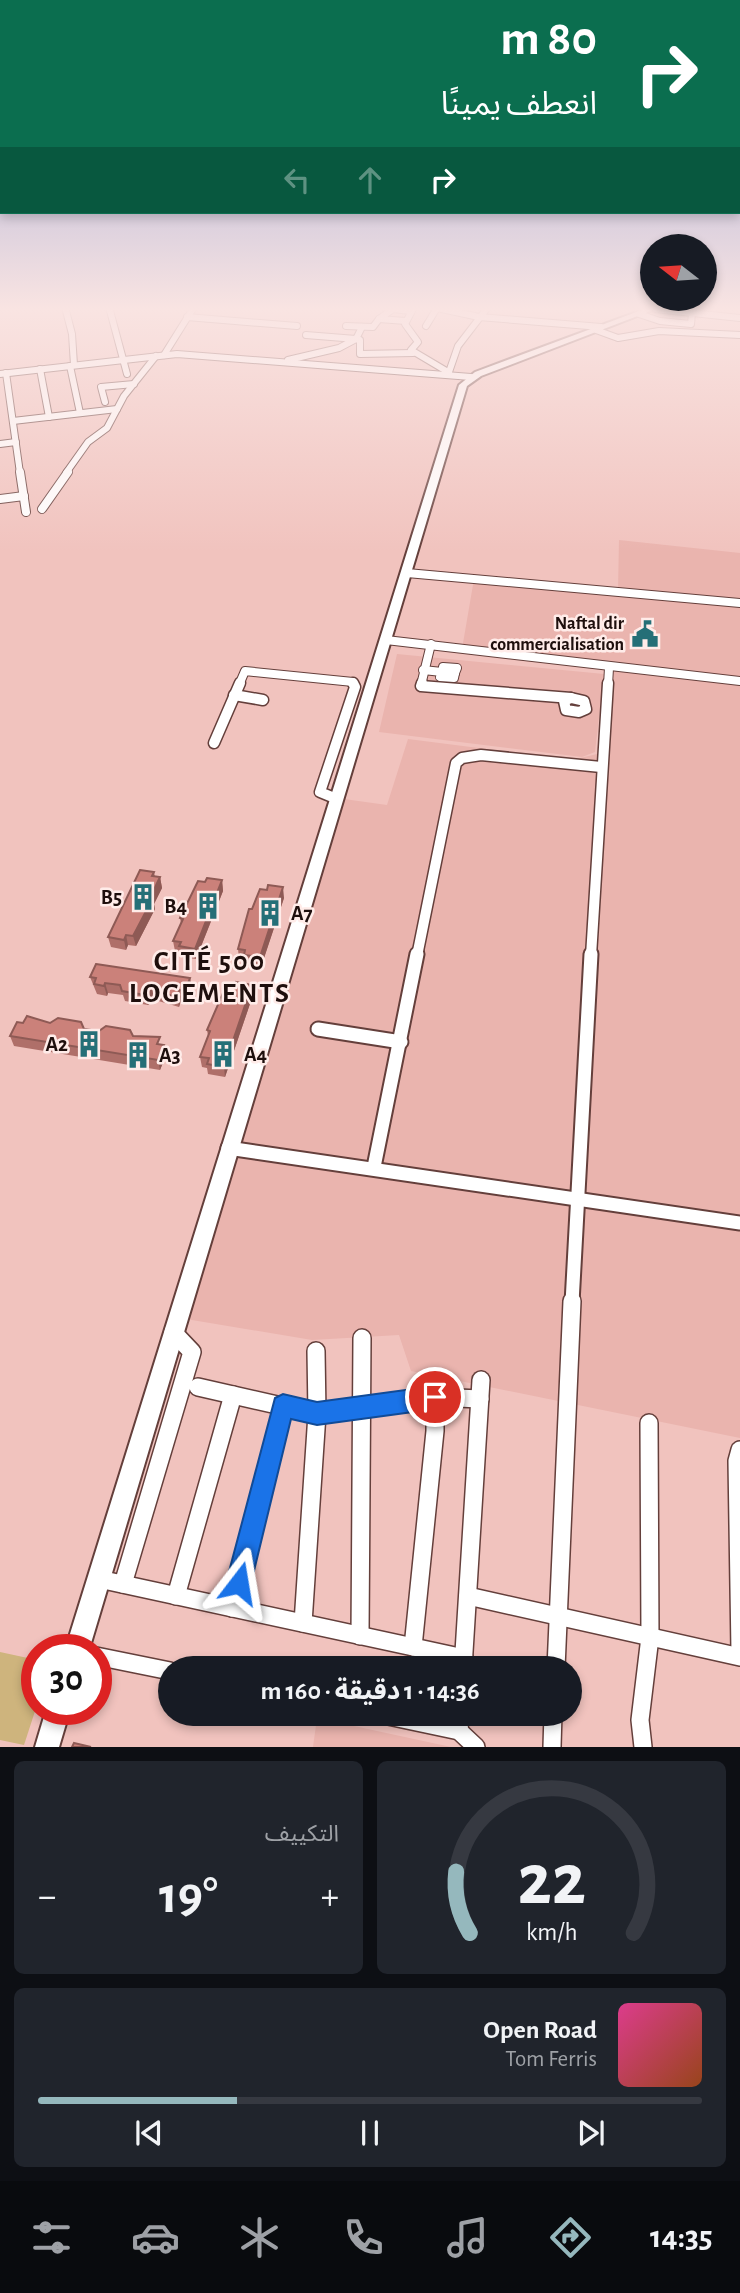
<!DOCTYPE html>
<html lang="ar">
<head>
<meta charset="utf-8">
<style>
	:root { --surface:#171b24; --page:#20242c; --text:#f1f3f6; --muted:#9ea1a6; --line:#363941; --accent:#95b8bd }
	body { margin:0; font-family:"Alegreya Sans","Noto Sans Arabic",sans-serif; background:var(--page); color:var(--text); direction:rtl; height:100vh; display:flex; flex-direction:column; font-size:26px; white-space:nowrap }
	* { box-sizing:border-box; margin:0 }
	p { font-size:23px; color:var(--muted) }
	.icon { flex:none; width:38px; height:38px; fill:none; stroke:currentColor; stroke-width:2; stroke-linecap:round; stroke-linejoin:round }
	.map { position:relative; height:1747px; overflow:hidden; direction:ltr }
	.sheet { display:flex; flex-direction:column; gap:14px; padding:14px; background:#0d0f14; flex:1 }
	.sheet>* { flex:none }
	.top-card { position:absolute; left:0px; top:0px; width:740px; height:214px; box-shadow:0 4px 10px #0003; direction:rtl; background:#0b6e4f; color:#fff; overflow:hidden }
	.needle { width:46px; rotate:287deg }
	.fabs { position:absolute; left:640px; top:234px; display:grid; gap:14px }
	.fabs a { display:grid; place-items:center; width:77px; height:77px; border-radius:50%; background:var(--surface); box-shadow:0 4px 10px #0003; font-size:35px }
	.speed { position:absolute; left:21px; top:1634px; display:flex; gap:14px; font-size:35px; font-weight:700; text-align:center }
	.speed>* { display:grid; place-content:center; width:91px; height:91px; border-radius:50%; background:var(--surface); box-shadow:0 4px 10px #0003; line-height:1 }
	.speed .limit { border:10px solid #d22; background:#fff; color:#111 }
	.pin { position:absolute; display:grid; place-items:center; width:60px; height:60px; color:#fff; margin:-30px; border:4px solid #fff; border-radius:50%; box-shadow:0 2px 7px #0007 }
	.me { position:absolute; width:77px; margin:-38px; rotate:14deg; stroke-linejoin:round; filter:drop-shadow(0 0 5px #0008) }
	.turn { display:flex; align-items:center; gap:24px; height:147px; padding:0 28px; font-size:32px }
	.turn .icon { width:91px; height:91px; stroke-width:2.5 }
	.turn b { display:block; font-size:49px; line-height:60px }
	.lanes { display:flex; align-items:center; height:66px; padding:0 28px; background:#0003; justify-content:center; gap:35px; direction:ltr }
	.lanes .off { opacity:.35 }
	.big { font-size:52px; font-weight:700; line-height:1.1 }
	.sheet .widget { flex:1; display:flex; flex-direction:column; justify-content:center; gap:10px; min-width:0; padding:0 24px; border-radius:10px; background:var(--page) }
	.sheet .dial { align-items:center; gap:0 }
	.dial svg { height:182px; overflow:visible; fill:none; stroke:var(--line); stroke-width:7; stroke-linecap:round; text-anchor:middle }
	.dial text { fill:var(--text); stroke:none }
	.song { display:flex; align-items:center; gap:21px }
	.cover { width:84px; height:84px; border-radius:10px; background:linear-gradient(135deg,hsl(330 70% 55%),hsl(20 70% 35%)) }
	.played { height:7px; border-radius:4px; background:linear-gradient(90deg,var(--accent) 30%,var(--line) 30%) }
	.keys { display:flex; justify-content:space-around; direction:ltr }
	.heat { display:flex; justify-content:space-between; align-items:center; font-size:38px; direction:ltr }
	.sheet .tiles { flex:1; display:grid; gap:14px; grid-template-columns:1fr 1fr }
	.widget:last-child { grid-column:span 2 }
	.trip { position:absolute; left:158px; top:1656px; width:424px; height:70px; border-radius:35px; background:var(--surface); box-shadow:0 4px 10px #0003; font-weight:700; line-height:70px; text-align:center; direction:rtl }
	.dock { display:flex; height:112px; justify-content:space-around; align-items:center; background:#090b0e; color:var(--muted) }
	.dock .icon { width:49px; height:49px }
	.dock .current { color:var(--accent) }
	.dock b { font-size:32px; color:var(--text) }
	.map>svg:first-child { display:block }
	.built { fill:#eab4ae }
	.green { fill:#ceb47d }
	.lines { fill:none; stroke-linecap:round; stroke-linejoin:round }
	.minor-far4-casing { stroke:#643f3b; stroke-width:8 }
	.minor-far3-casing { stroke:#643f3b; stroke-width:10 }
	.minor-far2-casing { stroke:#643f3b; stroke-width:13 }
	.minor-far1-casing { stroke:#643f3b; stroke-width:17 }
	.minor-casing { stroke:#643f3b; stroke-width:20 }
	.major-casing { stroke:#643f3b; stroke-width:4 }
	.minor-far4 { stroke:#fff; stroke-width:6 }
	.minor-far3 { stroke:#fff; stroke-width:8 }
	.minor-far2 { stroke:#fff; stroke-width:10 }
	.minor-far1 { stroke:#fff; stroke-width:13 }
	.minor { stroke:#fff; stroke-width:17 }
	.major { fill:#fff; fill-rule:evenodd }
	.wall { fill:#af6f69 }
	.shaded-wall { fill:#8e5a55 }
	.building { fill:#cb817a; stroke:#8e5a55; stroke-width:2 }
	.route { fill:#1a73e8; stroke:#114b97; stroke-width:2 }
	.labels { text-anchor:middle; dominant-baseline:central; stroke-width:5; stroke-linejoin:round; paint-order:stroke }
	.far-poi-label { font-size:18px; font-weight:bold; fill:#1e0f0d; stroke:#ffece9; text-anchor:end }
	.poi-label { font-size:21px; font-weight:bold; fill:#1e0f0d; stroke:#ffece9; text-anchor:end }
	.district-label { font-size:28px; font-weight:bold; letter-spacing:2px; fill:#1e0f0d; stroke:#ffece9 }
</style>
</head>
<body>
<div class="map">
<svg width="740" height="1747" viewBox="0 0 740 1747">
	<rect width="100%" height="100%" fill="#f1c3be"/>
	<g class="built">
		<path d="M619,540l121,13v885l-329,-67 -12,-36 -87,5 -126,-21 158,-520 43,6 21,-66 164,21 25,-6 9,-89 -144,-16 12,-70 144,11z"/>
		<path d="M397,654l207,20 -9,78 -13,5 -203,-25z"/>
		<path d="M317,1718l134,29h-138z"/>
	</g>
	<path class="green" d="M0,1652l37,8v45l-13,40 -24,-5z"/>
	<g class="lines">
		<defs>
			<g id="minor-far4">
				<path d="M65,307l7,27 2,31"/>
				<path d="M109,307l18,67"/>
				<path d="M414,307l-9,17 13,18 -7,8 37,22"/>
				<path d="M437,308l42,9 122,10"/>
				<path d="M655,309l85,9"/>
				<path d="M639,314l21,7 31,3 1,-10"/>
				<path d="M187,317l110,9"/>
				<path d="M406,321l-27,-2 14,-10 18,2"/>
				<path d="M346,326l27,1 6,-8"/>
				<path d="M426,326l11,-18 -4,-1"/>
				<path d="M596,330l22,8 41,-7 81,4"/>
				<path d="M306,335l50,4 6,-12"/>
				<path d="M164,355l30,-48"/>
				<path d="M288,360l51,-12 17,-9 4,1v14l53,-1"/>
				<path d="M70,366l10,47"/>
				<path d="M40,369l9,48"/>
				<path d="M449,372l9,-26 30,-39"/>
				<path d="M6,373l14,100"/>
				<path d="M0,374l177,-20 294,23"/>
				<path d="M105,402l-4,-15 33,-3"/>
				<path d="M13,421l104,-12"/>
				<path d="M0,444l16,-2"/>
				<path d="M66,473l22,-31 19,-14 17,-32 32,-40"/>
			</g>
			<g id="minor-far3">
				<path d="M20,472l6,40"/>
				<path d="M0,499l24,-3"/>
				<path d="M42,509l26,-37"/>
				<path d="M407,573l333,30"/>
				<path d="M386,640l354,41"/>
				<path d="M423,670l19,2"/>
				<path d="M442,672l13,1"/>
				<path d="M442,672l-2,5 14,1 1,-5"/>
				<path d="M442,672l1,-5 14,1 -2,5"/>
				<path d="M239,685l6,-14 108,11 1,3"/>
				<path d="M421,685l10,-41"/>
				<path d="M608,685l1,-17"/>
			</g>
			<g id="minor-far2">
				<path d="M422,683l-1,3 150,12"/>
				<path d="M234,695l29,5"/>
				<path d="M571,698l13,3 2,8 -7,3 -13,-2 -2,-9z"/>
				<path d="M214,743l26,-60"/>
				<path d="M337,799l-17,-7 35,-105 -2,-4"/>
				<path d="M417,956l39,-193 6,-5 19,-3 120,12"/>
				<path d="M591,956l17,-273"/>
			</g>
			<g id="minor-far1">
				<path d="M318,1029l83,13"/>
				<path d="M228,1148l512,75"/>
				<path d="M374,1167l43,-213"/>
				<path d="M572,1303l19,-349"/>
			</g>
			<g id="minor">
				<path d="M198,1387l119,27 118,-17 45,2"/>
				<path d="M740,1450l-3,11 3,190"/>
				<path d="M99,1579l365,79"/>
				<path d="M123,1584l69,-232 -19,-20"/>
				<path d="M176,1596l57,-201"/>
				<path d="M468,1596l272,61"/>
				<path d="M232,1608l51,-202"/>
				<path d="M303,1623l14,-209 -1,-63"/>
				<path d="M360,1636l2,-298"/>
				<path d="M413,1647l22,-216v-34"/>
				<path d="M96,1656l74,15"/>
				<path d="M463,1668l18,-288"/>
				<path d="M556,1668l16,-367"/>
				<path d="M374,1713l85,18 17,16"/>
				<path d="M459,1731l1,-18"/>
				<path d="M552,1747l1,-34"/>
				<path d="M643,1747l-3,-27 10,-83 -1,-214"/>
			</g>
			<g id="major">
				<path d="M650,307h11l-180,69 -14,10 -378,1264h-24l394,-1265 16,-13z"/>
				<path d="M46,1710h24l-11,37h-24z"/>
			</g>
		</defs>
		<use href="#minor-far4" class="minor-far4-casing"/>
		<use href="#minor-far3" class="minor-far3-casing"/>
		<use href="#minor-far2" class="minor-far2-casing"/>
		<use href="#minor-far1" class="minor-far1-casing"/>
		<use href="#minor" class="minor-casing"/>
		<use href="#major" class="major-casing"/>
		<use href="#minor-far4" class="minor-far4"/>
		<use href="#minor-far3" class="minor-far3"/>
		<use href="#minor-far2" class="minor-far2"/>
		<use href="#minor-far1" class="minor-far1"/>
		<use href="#minor" class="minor"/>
		<use href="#major" class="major"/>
	</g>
	<g class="wall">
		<path d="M154,872l1,5h5l2,11 -8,16 1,5 -19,37 -8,-1 -2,5 -15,-3 -3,-10z"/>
		<path d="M222,880l1,11 -27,68 -15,-2 -1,-5 -5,-1 -2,-10 8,-18 -1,-5 25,-36z"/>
		<path d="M284,898l-23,69 -16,-2 -1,-6h-5l-1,-10 14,-40z"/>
		<path d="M90,977l102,11 -5,13 -6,-1 -2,7 -24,-7 -7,5 -23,-4 -2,-6 -15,-2 -1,3 -10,-2z"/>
		<path d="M252,985l1,10 -28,82 -17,-3 -1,-6 -5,-1 -2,-10 8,-21 -1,-6z"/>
		<path d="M23,1023h27l83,13 29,9 4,10 -6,15 -146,-24 -4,-10z"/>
	</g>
	<g class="shaded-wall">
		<path d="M160,877l2,11 -8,16 1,5 -19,37 -3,-10z"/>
		<path d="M222,880l1,11 -27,68 -1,-10z"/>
		<path d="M283,887l1,11 -23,69 -1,-10z"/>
		<path d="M126,935l2,10 -2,5 -2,-10z"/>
		<path d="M190,978l2,10 -5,13 -2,-10z"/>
		<path d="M105,983l3,10 -1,3 -3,-10z"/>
		<path d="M252,985l1,10 -28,82 -1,-10z"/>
		<path d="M152,990l3,10 -7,5 -3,-10z"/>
		<path d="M179,990l2,10 -2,7 -2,-10z"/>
		<path d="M164,1045l2,10 -6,15 -2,-10z"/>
	</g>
	<g class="building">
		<path d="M140,870l14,2 -2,4 8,1 -10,21h3l-20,38 -7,-1 -2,5 -16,-3z"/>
		<path d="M207,878l15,2 -27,69 -16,-3 2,-4 -8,-1 10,-22 -3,-1 18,-37 7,1z"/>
		<path d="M268,885l15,2 -23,70 -16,-2 1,-5 -7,-1 11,-40h3l8,-20 7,1z"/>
		<path d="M96,964l94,14 -5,13 -6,-1 -2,7 -25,-7 -7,5 -23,-4 -2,-6 -15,-2 -1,3 -10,-2 2,-6 -6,-1z"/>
		<path d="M236,982l16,3 -28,82 -17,-3 2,-6 -9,-1 10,-26 -3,-1 19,-44 8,1z"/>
		<path d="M27,1016l23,7 8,-5 23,4 3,7 15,2 7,-5 24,4 3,6 27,1 -3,7 7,1 -6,15 -148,-24 7,-14 6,1z"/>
		<path d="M74,1743l17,4h-19z"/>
	</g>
	<linearGradient id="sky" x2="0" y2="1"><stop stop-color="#93a0d4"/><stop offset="0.56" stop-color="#f9e4e2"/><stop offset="1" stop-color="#f9e4e2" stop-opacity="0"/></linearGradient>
	<rect width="740" height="552" fill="url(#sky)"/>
	<path class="route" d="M435,1386l8,3 4,8 -4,8 -8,4 -118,16 -26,-6 -40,164 -3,9 -9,4 -10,-4 -3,-9 49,-185 8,-4 34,8z"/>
	<defs>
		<symbol id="civic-bare" viewBox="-9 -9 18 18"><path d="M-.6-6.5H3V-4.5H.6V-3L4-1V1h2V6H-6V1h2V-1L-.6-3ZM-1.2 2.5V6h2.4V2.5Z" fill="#256f77" stroke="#ffece9" stroke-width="2.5" paint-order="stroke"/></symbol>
		<symbol id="building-bare" viewBox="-9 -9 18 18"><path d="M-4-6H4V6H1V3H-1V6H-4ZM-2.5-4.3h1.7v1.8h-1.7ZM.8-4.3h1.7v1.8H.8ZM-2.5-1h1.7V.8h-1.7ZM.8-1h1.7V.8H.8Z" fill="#256f77" stroke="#ffece9" stroke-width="2.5" paint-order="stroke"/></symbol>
	</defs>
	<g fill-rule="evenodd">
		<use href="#civic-bare" x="626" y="615" width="38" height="38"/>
		<use href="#building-bare" x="124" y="878" width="38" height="38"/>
		<use href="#building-bare" x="189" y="887" width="38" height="38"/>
		<use href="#building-bare" x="251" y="894" width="38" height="38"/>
		<use href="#building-bare" x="70" y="1025" width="38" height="38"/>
		<use href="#building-bare" x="204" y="1035" width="38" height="38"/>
		<use href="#building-bare" x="119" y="1036" width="38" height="38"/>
	</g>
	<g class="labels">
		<g class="far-poi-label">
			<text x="624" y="624">Naftal dir<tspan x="624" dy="21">commercialisation</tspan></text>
		</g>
		<g class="poi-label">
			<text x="122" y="897">B5</text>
			<text x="187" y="906">B4</text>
			<text x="291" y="913" text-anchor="start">A7</text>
			<text x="68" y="1044">A2</text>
			<text x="244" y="1054" text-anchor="start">A4</text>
			<text x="159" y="1055" text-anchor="start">A3</text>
		</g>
		<g class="district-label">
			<text x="210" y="962">CITÉ 500<tspan x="210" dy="32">LOGEMENTS</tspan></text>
		</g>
	</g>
</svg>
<div class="fabs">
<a><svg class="needle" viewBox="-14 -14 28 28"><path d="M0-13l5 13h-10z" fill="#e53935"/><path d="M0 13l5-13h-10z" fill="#9ea1a6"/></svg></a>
</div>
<div class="speed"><div class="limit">30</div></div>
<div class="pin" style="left:435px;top:1397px;background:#d93025"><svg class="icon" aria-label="arrive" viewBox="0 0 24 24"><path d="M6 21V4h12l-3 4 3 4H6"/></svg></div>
<svg class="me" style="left:239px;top:1583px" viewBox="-20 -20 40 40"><path d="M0-17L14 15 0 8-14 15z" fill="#1a73e8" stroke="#fff" stroke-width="4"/></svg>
<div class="trip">14:36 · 1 دقيقة · 160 m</div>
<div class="top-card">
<div class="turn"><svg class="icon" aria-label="right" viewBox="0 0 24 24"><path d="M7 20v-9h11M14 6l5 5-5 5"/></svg><div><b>80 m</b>انعطف يمينًا</div></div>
<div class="lanes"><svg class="icon off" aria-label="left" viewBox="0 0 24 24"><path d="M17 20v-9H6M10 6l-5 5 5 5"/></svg><svg class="icon off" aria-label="ahead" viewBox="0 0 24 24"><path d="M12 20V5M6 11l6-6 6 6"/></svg><svg class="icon" aria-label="right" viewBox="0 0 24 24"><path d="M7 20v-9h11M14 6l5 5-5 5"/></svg></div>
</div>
</div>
<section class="sheet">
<div class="tiles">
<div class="widget dial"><svg viewBox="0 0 100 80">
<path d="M14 69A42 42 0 1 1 86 69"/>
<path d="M14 69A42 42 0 0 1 8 42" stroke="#95b8bd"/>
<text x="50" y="56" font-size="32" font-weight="700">22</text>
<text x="50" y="72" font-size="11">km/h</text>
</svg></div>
<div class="widget"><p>التكييف</p>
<div class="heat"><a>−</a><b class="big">19°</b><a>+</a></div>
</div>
<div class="widget">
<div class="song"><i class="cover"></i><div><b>Open Road</b><p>Tom Ferris</p></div></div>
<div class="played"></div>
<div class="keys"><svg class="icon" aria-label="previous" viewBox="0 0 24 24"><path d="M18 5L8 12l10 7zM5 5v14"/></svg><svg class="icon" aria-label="pause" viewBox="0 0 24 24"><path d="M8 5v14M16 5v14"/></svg><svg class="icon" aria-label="next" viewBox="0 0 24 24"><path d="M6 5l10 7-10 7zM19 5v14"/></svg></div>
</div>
</div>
</section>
<nav class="dock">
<b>14:35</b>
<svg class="icon current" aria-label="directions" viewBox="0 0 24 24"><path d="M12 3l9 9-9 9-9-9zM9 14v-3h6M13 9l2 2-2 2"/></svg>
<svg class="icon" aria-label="music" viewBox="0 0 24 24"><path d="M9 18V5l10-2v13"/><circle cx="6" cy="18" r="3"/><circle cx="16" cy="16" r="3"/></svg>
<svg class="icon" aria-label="phone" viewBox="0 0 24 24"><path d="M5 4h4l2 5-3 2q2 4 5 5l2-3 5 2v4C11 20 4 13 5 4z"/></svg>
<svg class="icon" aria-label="climate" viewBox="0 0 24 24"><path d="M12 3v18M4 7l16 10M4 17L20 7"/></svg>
<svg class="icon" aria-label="car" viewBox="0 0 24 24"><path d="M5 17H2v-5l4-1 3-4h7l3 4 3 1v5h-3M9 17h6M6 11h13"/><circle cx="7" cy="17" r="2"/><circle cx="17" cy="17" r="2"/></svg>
<svg class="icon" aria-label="filters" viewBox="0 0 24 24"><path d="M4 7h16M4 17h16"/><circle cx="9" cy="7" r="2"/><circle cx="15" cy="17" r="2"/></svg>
</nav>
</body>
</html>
